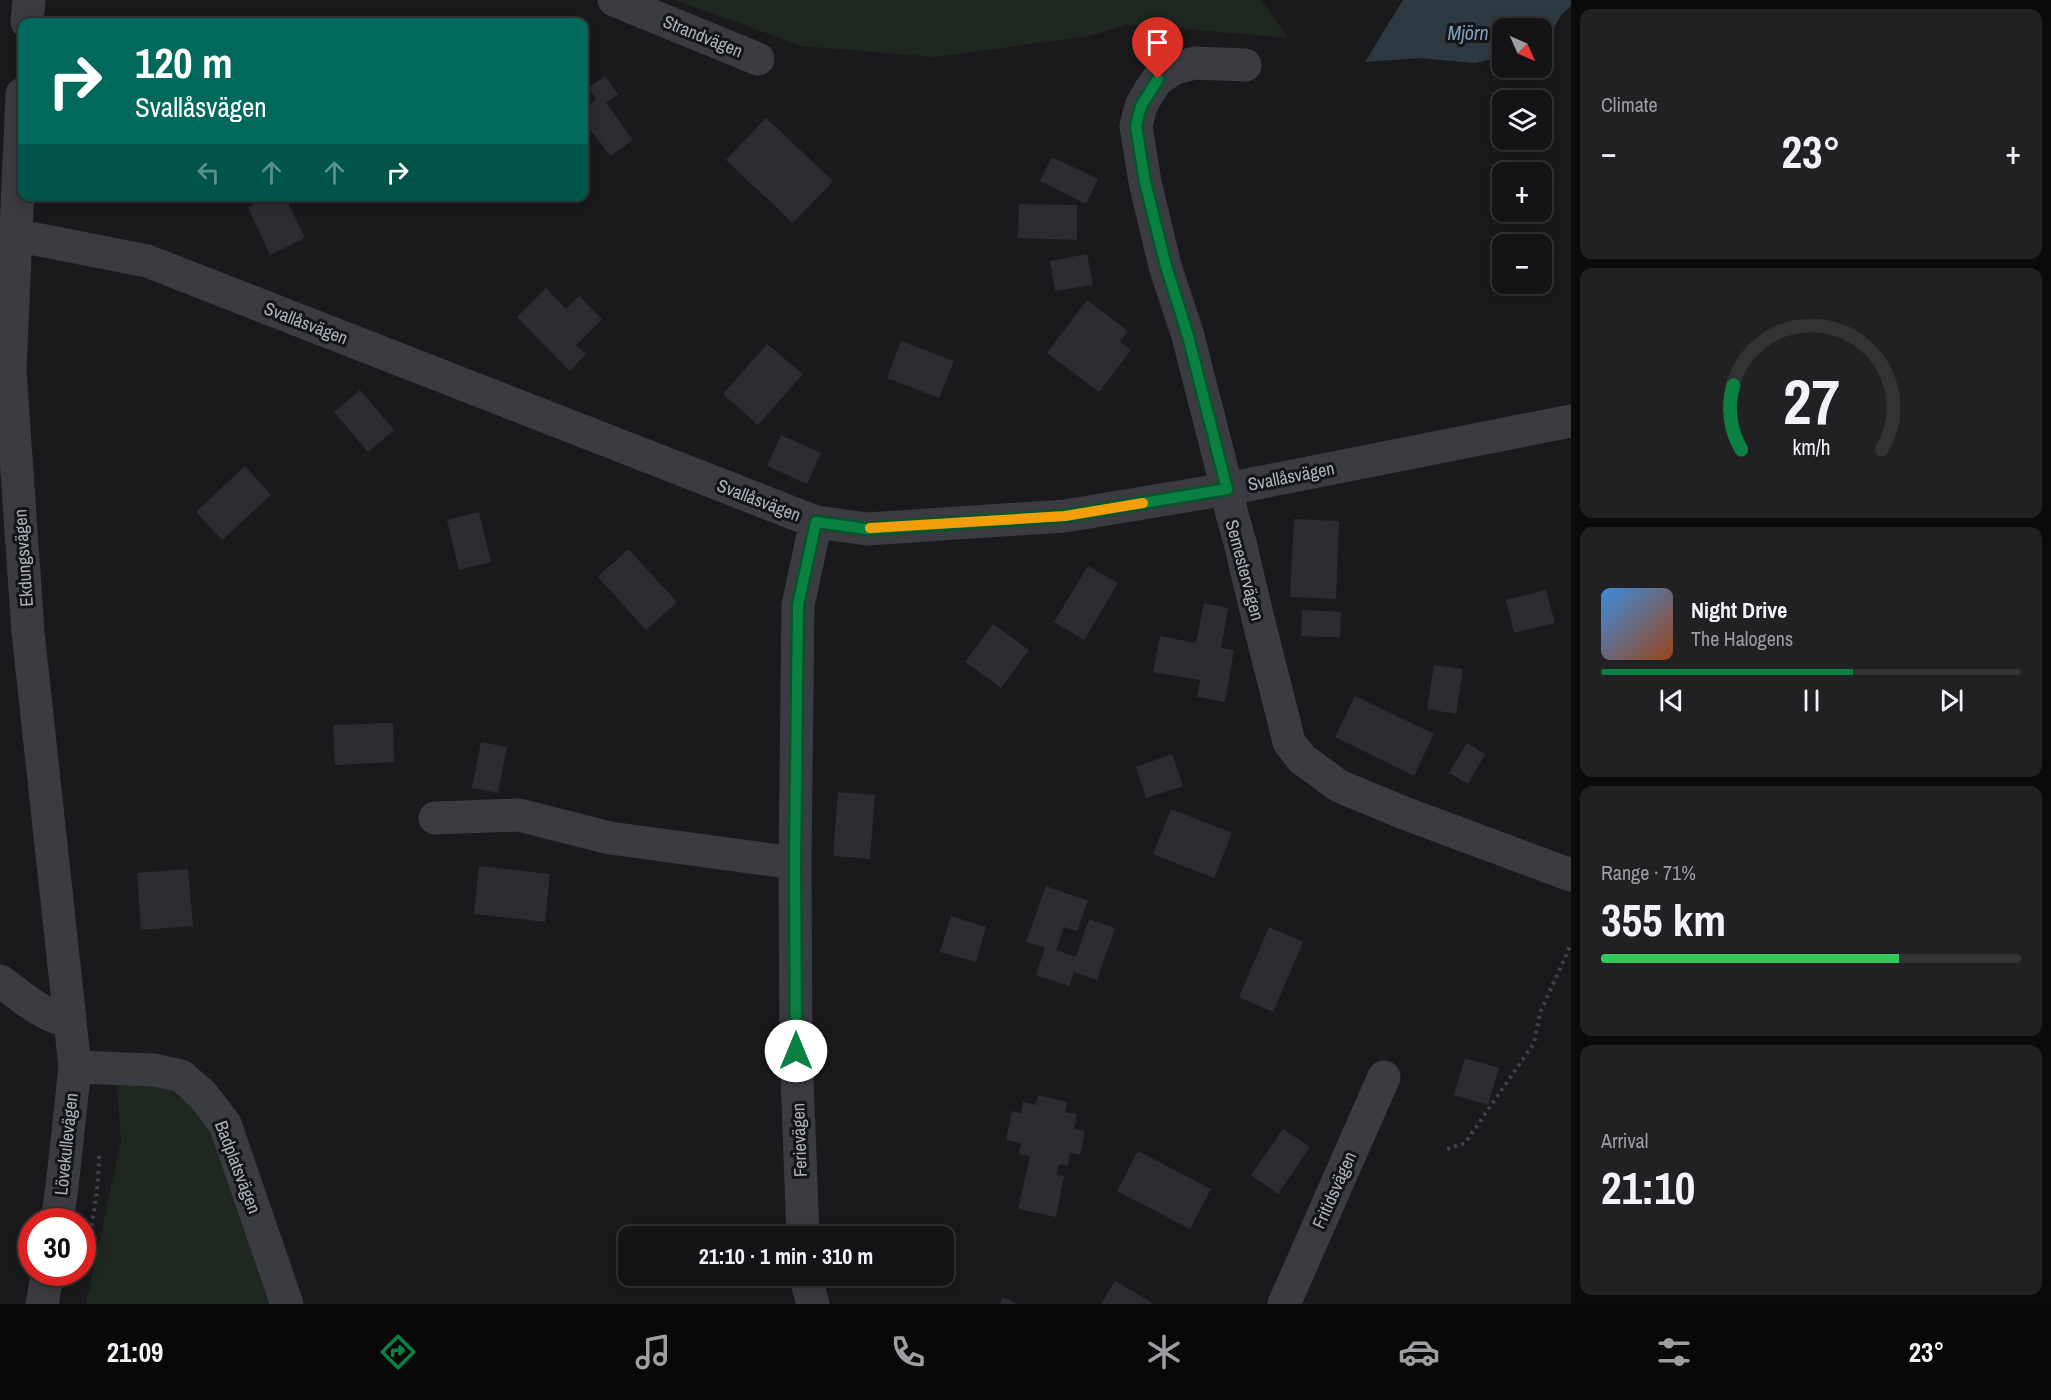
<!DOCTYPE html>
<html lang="en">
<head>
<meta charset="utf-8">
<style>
	:root { --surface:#141416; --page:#212123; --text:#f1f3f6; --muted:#9d9ea1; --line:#333335; --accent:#0b8043 }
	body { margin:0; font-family:"Archivo Narrow",sans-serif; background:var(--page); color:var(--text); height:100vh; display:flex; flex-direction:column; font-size:22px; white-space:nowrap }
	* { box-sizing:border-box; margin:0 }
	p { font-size:20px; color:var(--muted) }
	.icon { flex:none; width:33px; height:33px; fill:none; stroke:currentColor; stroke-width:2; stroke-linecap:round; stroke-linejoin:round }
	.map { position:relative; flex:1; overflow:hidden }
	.drawer { display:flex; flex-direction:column; gap:9px; padding:9px; background:#0b0b0c; width:480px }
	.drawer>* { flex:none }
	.top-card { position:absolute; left:18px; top:18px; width:570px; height:183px; border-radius:12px; box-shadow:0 3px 15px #0003,0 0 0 2px var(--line); background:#00695c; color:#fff; overflow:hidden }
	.needle { width:39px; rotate:135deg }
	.buttons { position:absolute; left:1492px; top:18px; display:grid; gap:12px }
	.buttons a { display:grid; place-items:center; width:60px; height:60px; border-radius:12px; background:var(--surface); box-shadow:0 3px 15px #0003,0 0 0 2px var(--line); font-size:30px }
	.speed { position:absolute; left:18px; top:1208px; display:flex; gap:12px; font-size:30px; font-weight:700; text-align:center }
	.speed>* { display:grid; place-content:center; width:78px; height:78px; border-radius:50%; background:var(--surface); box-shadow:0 3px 15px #0003,0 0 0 2px var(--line); line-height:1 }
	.speed .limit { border:9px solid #d22; background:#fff; color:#111 }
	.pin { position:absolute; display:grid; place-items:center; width:51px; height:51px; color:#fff; margin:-62px -26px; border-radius:50% 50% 50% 0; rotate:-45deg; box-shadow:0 0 6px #0007 }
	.pin .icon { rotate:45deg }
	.me { position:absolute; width:66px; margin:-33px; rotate:0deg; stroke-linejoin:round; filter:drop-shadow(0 0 4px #0008) }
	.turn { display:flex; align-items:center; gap:21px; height:126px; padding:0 18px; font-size:27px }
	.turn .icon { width:78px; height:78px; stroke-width:2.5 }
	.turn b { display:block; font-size:42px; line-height:51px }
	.lanes { display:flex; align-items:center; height:57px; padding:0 18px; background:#0003; justify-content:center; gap:30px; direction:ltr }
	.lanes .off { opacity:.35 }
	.big { font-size:45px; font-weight:800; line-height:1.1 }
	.drawer .tile { flex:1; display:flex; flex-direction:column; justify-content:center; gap:9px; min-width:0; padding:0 21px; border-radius:12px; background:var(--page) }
	.drawer .dial { align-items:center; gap:0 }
	.dial svg { height:156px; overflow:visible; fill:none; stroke:var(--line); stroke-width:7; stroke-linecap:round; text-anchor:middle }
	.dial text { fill:var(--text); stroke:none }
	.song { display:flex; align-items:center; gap:18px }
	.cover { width:72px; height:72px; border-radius:9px; background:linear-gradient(135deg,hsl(210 70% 55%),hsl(20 70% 35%)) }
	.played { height:6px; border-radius:3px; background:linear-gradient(90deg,var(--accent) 60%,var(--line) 60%) }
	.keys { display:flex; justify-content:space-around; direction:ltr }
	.heat { display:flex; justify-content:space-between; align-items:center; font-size:33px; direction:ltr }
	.charge { height:9px; border-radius:4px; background:linear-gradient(90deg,#34c759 71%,var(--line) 0) }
	.trip { position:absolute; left:618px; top:1226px; width:336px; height:60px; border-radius:12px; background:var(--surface); box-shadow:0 3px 15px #0003,0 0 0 2px var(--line); font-weight:800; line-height:60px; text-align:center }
	.tabs { display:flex; height:96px; justify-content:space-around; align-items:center; background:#080809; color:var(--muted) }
	.tabs .icon { width:42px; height:42px }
	.tabs .on { color:var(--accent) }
	.tabs b { font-size:27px; color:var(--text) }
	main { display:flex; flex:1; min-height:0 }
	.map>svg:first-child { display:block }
	.green { fill:#1f2820 }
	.water { fill:#2e3a42 }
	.building { fill:#2d2d31 }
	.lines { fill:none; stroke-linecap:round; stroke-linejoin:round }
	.path { stroke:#404349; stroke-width:4; stroke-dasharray:3 4.5; stroke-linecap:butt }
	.minor { stroke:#3a3c42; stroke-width:33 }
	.route-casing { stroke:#07532c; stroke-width:15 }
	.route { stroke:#0b8043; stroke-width:10 }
	.slow { stroke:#f59e0b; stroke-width:10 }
	.labels { text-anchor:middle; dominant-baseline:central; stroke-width:6; stroke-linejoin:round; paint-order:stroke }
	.street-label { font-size:18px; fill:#abb1bd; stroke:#151518 }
	.water-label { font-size:20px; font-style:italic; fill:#80a1bb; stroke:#151518 }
</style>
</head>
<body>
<main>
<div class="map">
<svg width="1571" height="1304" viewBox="0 0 1571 1304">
	<rect width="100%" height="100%" fill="#1a1a1d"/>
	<g class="green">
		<path d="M675,0h586l27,38 -161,-14 -37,12 -155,21 -133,-11z"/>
		<path d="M131,1082l36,7 31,20 32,63 44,132h-188l35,-163 -4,-54z"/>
	</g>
	<path class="water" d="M1403,0h168v6l-10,9 -19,35v-22h-39v29l-28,6 -56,-5 -54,4z"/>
	<g class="building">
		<path d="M605,76l13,18 -12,9 27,37 -23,16 -26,-35v-12l12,-10 -8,-11z"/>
		<path d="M766,118l67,63 -40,42 -67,-63z"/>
		<path d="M1052,157l46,22 -12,25 -46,-23z"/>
		<path d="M270,196h15l20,42 -35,17 -22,-48z"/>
		<path d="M1019,204l58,1v35l-59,-2z"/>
		<path d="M1087,254l6,31 -38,6 -5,-30z"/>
		<path d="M546,288l20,21 13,-13 23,23 -26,26 10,9 -16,17 -53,-54z"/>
		<path d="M1087,300l41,31 -8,11 11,8 -32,42 -52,-39z"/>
		<path d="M901,341l53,20 -15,37 -52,-20z"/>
		<path d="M767,344l36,30 -45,51 -35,-31z"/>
		<path d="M360,390l34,40 -26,22 -34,-40z"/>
		<path d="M781,435l40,18 -14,31 -40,-18z"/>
		<path d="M245,466l26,29 -49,45 -26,-28z"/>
		<path d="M479,512l12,50 -32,8 -12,-50z"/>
		<path d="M1294,519l45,2 -3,78 -46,-2z"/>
		<path d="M628,549l49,53 -31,28 -48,-53z"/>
		<path d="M1088,566l30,17 -34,57 -30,-18z"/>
		<path d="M1546,590l9,33 -41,10 -8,-33z"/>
		<path d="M1204,603l24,5 -7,40 13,2 -9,52 -28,-5 3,-17 -47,-8 7,-36 36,7z"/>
		<path d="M1302,610l39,2 -1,25 -39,-1z"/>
		<path d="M993,624l36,26 -28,38 -36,-26z"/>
		<path d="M1434,665l29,4 -7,45 -29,-5z"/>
		<path d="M1355,696l79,38 -20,42 -79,-39z"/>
		<path d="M393,723l1,39 -59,3 -2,-40z"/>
		<path d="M481,742l26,5 -9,46 -26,-5z"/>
		<path d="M1467,743l18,11 -17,30 -19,-11z"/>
		<path d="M1172,754l11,32 -37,12 -10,-31z"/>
		<path d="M838,792l37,3 -5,64 -37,-3z"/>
		<path d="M1171,809l61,24 -18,45 -61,-24z"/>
		<path d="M479,866l71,8 -5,48 -71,-8z"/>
		<path d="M188,869l5,57 -52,4 -4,-57z"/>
		<path d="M1046,886l42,15 -11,30 -13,-4 -8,23 20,7 13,-38 26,9 -18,52 -23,-8 -5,14 -33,-11 9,-27 -19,-6z"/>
		<path d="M951,916l35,11 -10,35 -36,-10z"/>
		<path d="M1269,927l34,15 -30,70 -34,-15z"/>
		<path d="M1465,1058l34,10 -11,37 -34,-10z"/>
		<path d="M1038,1095l29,7 -2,10 12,2 -3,15 11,2 -5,24 -10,-2 -2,13 -9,-2 -2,11 7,1 -8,41 -38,-8 12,-53 -11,-2 2,-11 -15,-3 6,-29 9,2 2,-11 13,3z"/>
		<path d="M1283,1129l27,18 -32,47 -27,-19z"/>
		<path d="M1138,1151l73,38 -21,40 -73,-38z"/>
		<path d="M1115,1281l39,23h-53z"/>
		<path d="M1003,1297l14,7h-17z"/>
	</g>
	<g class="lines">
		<g class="path">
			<path d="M1447,1149l18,-6 69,-100 6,-30 31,-69"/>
			<path d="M82,1270c9,-39 17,-77 17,-117"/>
		</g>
		<g class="minor">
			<path d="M614,0l144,59"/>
			<path d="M27,22l2,-22"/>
			<path d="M1245,65l-50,-2 -20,5 -17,11 -8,11 -9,16 -5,20 9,56 20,84 23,70 39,153c3,25 11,42 16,66 14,63 31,125 46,187l13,17 37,27 65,27 167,62"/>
			<path d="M22,94l-12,276 18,262 47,435 -13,120 -5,34"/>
			<path d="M16,238l19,1 112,22 669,261 51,7 198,-13 162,-27 344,-68"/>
			<path d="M435,818l84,-3 91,23 185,25 3,-258 18,-83"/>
			<path d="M795,863l1,188 7,185"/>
			<path d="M0,981c21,15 43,35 68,40"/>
			<path d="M75,1067l80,3 26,6 21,18 23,30 62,180"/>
			<path d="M805,1275l8,29"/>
			<path d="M42,1304l6,-32"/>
			<path d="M1284,1304l100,-227"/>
		</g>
	</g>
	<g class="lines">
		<defs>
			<path id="route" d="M796,1051l-1,-188 3,-258 18,-83 51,7 198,-13 162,-27 -39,-153 -22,-70 -21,-84 -9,-56 5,-20 17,-27"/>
		</defs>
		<use href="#route" class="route-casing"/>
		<use href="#route" class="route"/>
		<path class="slow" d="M870,528l195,-12 78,-13"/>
	</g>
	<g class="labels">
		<g class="street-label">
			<text transform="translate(703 36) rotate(22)">Strandvägen</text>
			<text transform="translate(306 323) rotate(21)">Svallåsvägen</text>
			<text transform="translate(1291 476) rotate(-11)">Svallåsvägen</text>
			<text transform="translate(759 500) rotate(21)">Svallåsvägen</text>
			<text transform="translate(23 558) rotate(-94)">Ekdungsvägen</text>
			<text transform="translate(1245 570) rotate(75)">Semestervägen</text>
			<text transform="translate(799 1140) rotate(-92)">Ferievägen</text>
			<text transform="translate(66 1144) rotate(-84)">Lövekullevägen</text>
			<text transform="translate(238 1167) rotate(69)">Badplatsvägen</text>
			<text transform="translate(1334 1190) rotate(-66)">Fritidsvägen</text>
		</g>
		<g class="water-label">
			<text x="1468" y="32">Mjörn</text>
		</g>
	</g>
</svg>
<div class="buttons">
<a><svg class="needle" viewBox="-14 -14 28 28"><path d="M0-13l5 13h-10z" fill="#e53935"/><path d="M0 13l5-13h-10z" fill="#9d9ea1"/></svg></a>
<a><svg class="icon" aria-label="layers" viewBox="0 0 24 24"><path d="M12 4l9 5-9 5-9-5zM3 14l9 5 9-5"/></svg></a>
<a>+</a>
<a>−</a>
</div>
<div class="speed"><div class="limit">30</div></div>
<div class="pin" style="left:1158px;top:79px;background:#d93025"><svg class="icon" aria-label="arrive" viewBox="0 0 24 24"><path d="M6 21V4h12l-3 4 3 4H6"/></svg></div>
<svg class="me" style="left:796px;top:1051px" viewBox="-20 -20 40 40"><circle r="19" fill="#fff"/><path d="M0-13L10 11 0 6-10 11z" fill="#0b8043"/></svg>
<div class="trip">21:10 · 1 min · 310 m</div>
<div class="top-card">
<div class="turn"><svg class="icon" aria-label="right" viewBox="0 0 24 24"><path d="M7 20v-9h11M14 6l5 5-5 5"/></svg><div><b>120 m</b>Svallåsvägen</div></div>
<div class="lanes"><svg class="icon off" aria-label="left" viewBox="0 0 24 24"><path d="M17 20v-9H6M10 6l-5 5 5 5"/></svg><svg class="icon off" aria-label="ahead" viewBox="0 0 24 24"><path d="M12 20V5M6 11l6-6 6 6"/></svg><svg class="icon off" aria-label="ahead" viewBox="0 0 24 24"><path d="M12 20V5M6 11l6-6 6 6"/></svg><svg class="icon" aria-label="right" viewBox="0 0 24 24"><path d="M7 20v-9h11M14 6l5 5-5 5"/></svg></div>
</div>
</div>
<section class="drawer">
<div class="tile"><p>Climate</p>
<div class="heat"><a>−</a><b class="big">23°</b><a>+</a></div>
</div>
<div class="tile dial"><svg viewBox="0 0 100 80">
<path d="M14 69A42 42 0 1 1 86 69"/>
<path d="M14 69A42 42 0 0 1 10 36" stroke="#0b8043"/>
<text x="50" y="56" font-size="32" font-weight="700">27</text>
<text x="50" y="72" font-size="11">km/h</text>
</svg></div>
<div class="tile">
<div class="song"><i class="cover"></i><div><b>Night Drive</b><p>The Halogens</p></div></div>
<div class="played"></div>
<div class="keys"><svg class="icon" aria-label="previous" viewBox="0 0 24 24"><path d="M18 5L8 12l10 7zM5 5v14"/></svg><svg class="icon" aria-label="pause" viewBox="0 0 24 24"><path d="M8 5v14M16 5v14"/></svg><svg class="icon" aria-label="next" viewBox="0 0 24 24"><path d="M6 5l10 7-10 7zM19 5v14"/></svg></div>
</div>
<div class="tile"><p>Range · 71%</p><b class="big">355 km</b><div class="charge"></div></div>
<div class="tile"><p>Arrival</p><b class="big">21:10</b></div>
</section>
</main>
<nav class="tabs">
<b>21:09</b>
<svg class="icon on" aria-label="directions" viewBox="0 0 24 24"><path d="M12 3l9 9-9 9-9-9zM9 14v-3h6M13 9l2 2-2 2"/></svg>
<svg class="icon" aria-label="music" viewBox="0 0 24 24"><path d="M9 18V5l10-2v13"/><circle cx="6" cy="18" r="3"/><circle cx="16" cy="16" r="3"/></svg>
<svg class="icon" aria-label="phone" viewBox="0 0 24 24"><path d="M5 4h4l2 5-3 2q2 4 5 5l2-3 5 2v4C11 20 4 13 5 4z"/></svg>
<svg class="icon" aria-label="climate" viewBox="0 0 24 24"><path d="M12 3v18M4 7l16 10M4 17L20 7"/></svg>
<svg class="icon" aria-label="car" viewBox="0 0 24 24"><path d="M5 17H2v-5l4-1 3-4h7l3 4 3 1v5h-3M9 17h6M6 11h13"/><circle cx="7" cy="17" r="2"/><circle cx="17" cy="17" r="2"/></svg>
<svg class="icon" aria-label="filters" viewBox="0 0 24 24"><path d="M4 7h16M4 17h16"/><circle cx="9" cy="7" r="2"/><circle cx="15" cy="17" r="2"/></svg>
<b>23°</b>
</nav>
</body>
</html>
